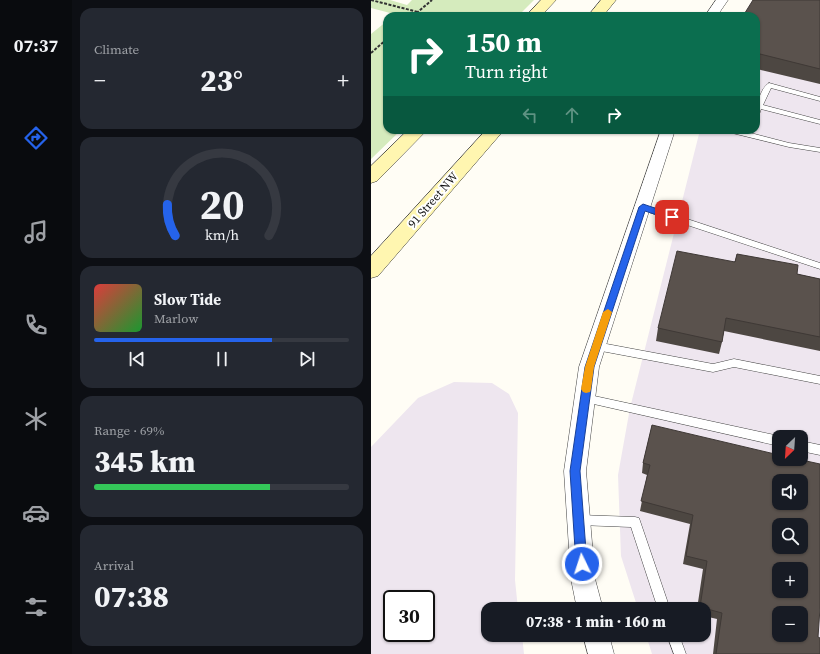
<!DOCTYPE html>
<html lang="en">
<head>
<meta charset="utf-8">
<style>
	:root { --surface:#171b24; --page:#242831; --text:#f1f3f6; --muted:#9ea1a6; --line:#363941; --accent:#2563eb }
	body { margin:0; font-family:"Source Serif 4",serif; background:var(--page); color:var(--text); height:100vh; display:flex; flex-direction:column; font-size:15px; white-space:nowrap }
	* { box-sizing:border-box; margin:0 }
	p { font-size:13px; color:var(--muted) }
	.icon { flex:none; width:22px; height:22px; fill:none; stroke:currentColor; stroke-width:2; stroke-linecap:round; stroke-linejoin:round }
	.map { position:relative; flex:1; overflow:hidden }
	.side { display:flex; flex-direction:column; gap:8px; padding:8px; background:#0d0f14; width:299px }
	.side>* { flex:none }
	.guide { position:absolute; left:12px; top:12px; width:377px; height:122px; border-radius:12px; box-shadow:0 1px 3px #0004; background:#0b6e4f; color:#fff; overflow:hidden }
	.needle { width:26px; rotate:205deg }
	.buttons { position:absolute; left:401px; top:430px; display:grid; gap:8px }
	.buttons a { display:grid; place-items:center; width:36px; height:36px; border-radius:8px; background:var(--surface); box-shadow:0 1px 3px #0004; font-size:20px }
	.speed { position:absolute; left:12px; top:590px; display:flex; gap:8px; font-size:20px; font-weight:700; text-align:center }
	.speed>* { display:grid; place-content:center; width:52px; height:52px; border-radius:50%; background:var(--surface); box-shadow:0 1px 3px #0004; line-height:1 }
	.speed .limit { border:2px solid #111; border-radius:6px; background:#fff; color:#111 }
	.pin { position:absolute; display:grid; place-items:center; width:34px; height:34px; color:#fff; margin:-17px; border-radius:8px; box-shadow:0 2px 6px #0006 }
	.me { position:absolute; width:44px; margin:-22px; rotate:356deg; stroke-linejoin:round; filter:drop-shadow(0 0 3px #0008) }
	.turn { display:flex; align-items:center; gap:14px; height:84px; padding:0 16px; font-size:18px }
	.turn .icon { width:52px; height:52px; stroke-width:2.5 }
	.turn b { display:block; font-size:28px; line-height:34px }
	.lanes { display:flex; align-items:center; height:38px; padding:0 16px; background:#0003; justify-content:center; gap:20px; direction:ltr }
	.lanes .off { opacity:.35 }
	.big { font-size:30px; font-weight:800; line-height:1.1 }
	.side .widget { flex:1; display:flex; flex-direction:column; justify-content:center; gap:6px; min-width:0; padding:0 14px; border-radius:12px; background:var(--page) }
	.side .dial { align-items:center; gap:0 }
	.dial svg { height:104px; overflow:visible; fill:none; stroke:var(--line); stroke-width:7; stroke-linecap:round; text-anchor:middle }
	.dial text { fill:var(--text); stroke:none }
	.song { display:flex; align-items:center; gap:12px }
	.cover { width:48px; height:48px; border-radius:6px; background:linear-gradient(135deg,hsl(0 70% 55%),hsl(130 70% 35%)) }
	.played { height:4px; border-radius:2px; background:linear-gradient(90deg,var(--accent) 70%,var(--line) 70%) }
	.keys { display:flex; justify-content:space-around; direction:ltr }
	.heat { display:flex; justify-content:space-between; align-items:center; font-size:22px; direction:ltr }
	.charge { height:6px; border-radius:3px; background:linear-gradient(90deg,#34c759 69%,var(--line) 0) }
	.trip { position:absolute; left:110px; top:602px; width:230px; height:40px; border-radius:12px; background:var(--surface); box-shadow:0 1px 3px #0004; font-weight:800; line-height:40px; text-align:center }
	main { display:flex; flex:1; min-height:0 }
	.tabs { display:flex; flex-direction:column; width:72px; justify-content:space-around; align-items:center; background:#090b0e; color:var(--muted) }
	.tabs .icon { width:28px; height:28px }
	.tabs .selected { color:var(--accent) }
	.tabs b { font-size:18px; color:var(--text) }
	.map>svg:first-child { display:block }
	.industrial { fill:#eee6ef; fill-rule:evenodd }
	.green { fill:#d5ebbd }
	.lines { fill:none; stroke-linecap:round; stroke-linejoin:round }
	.service-casing { stroke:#444; stroke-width:1 }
	.minor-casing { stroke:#444; stroke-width:1 }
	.secondary-casing { stroke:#333; stroke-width:1 }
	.path { stroke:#333; stroke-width:2; stroke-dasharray:3 1.5; stroke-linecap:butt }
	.service { fill:#fff; fill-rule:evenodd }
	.minor { fill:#fff; fill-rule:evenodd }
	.secondary { fill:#fff6b0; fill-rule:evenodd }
	.wall { fill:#4d4742 }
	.shaded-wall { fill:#3f3936 }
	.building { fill:#5a524d; stroke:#3f3936; fill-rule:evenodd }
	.route { fill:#2563eb; stroke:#184099 }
	.slow { fill:#f59e0b }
	.labels { text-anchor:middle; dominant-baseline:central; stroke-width:4; stroke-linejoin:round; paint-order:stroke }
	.street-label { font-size:12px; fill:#111; stroke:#fff }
</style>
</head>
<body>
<main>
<nav class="tabs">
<b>07:37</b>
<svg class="icon selected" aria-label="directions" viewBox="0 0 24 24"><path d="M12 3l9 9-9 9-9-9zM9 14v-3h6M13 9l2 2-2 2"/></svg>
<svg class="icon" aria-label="music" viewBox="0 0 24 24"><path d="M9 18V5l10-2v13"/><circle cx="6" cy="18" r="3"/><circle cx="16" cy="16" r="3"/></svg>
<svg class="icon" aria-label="phone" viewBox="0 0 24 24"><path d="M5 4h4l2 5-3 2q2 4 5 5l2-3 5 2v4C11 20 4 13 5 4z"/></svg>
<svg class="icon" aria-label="climate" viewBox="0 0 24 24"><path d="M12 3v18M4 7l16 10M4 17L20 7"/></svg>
<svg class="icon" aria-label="car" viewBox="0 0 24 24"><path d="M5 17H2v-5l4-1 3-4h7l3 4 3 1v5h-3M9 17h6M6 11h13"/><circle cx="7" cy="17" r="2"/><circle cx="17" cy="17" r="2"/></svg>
<svg class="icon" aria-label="filters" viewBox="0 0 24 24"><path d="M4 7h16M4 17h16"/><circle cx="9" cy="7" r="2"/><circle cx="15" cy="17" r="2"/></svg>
</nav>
<section class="side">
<div class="widget"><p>Climate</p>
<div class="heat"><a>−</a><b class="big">23°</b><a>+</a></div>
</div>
<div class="widget dial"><svg viewBox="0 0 100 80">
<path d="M14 69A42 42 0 1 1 86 69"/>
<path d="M14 69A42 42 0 0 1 8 45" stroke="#2563eb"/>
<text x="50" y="56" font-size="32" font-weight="700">20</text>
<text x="50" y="72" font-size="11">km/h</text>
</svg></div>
<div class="widget">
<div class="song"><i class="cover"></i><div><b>Slow Tide</b><p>Marlow</p></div></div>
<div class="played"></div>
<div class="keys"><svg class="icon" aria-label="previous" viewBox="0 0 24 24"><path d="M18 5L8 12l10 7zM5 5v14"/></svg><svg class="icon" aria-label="pause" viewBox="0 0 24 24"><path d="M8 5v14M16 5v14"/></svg><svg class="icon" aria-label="next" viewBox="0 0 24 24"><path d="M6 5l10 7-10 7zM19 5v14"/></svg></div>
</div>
<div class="widget"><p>Range · 69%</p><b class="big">345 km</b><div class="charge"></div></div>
<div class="widget"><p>Arrival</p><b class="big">07:38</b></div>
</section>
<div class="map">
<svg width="449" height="654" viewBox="0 0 449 654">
	<rect width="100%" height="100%" fill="#fffdf5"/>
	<g class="industrial">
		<path d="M381,0h68v654h-168l-6,-19h58v-26h-66l-17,-53 -3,-81 12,-67 70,-278h56v-114h-13zM408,437h22v22h-22zM408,481h22v22h-22zM408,525h22v22h-22zM408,569h22v22h-22zM408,613h22v22h-22z"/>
		<path d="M83,382l38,1 17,11 9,19 -3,167 3,29h-30v26h34l2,19h-153v-207l47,-49zM21,599h34v34h-34z"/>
	</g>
	<g class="green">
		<path d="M0,0h19l17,5 5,-5h122l-16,16h-125l1,-2 -23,-6z"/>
		<path d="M16,21v109h14l-30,29v-125z"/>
	</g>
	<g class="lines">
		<defs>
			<g id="service">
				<path d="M398,83l51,14v4l-49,-13 -8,17 57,15v4l-59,-15 -2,6 -3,2c0,-10 4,-29 13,-34z"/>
				<path d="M356,130h12l50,13 31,5v4l-31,-5 -61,-15z"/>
				<path d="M271,204l178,59v6l-181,-60 -1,-2z"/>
				<path d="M225,342l117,22 21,-5 86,17v8l-86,-17 -21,5 -117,-22 -3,-1 -2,-3 2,-3z"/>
				<path d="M214,394l194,42 2,1h-2v9l-194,-44 -3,-1 -2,-3 2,-3z"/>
				<path d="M430,441l19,4v10l-19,-4z"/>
				<path d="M208,515l56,2 4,1 31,91h-12l-27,-82 -52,-2 -4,-1 -1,-4 1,-4z"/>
				<path d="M296,635h12l7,19h-12z"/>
			</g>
			<g id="minor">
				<path d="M345,0h12l-11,16h-12z"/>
				<path d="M290,130h14l-76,237 -13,104 9,108 8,30h-26l-6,-30 -7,-108 15,-104z"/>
				<path d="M212,635h26l5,19h-26z"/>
			</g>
			<g id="secondary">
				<path d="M170,0h15l-15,16h-15z"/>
				<path d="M230,0h15l-13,16h-15z"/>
				<path d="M37,130h19l-50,51 -6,2v-17z"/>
				<path d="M115,130h18l-126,146 -7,2v-22z"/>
			</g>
		</defs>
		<use href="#service" class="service-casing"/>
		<use href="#minor" class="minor-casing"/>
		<use href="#secondary" class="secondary-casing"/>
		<g class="path">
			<path d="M0,0l47,12"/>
			<path d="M42,16l19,-16"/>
			<path d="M0,53l16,-14"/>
		</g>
		<use href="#service" class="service"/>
		<use href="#minor" class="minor"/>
		<use href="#secondary" class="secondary"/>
	</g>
	<g class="wall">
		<path d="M449,0v84l-63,-15 -1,1v-54z"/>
		<path d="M366,254l60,20 23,5v72l-96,-20 -2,11 -3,12 -63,-13 2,-13 77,-67z"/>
		<path d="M281,425l166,212 2,17h-107l4,-35 -13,-3v-7h-7l6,-40 -20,-5 7,-40 -50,-13 7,-36 -5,-2 1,-10z"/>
	</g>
	<path class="shaded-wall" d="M389,54l-3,15 -1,1 2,-13z"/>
	<g class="building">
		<path d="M382,0h67v69l-60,-15 -2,3h-2v-41h-13z"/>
		<path d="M306,251l58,11 2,-8 61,11 -1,9 23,5v58l-94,-19 -4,24 -64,-14z"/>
		<path d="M281,425l127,30v4h18l23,5v144l-2,29 2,1v16h-104l6,-41 -22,-6 7,-46 -21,-5 7,-41 -52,-14 9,-36 -7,-2zM408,481h22v22h-22zM408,525h22v22h-22zM408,569h22v22h-22zM408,613h22v22h-22z"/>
	</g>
	<path class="route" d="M272,204l32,11 1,2 -4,3 -27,-9 -51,156 -14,104 7,93 -1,4 -4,2 -4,-2 -2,-4 -6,-93 15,-104 54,-160z"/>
	<path class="slow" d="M237,309l4,3 -18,55 -3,22 -1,3 -4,1 -3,-1 -2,-3 4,-22 18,-55z"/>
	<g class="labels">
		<g class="street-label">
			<text transform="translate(62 200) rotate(-49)">91 Street NW</text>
		</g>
	</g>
</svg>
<div class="buttons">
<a><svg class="needle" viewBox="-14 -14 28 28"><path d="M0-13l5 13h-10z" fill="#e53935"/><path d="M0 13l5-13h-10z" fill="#9ea1a6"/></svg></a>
<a><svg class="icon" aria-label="sound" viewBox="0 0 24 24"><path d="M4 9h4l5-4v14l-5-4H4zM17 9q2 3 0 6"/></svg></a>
<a><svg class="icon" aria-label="search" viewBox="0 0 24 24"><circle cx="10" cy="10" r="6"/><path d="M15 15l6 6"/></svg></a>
<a>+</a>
<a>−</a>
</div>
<div class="speed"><div class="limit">30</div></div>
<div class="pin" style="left:301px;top:217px;background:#d93025"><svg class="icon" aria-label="arrive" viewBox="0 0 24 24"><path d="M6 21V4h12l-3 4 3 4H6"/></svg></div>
<svg class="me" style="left:211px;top:564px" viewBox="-20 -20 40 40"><circle r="17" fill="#2563eb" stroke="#fff" stroke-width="3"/><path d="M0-11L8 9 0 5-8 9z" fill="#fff"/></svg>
<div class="trip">07:38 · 1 min · 160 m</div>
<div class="guide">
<div class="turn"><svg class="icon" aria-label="right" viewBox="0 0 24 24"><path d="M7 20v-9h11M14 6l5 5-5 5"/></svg><div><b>150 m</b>Turn right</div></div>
<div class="lanes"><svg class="icon off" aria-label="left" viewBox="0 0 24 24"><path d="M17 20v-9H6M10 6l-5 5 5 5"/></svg><svg class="icon off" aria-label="ahead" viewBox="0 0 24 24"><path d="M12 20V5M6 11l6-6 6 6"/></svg><svg class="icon" aria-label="right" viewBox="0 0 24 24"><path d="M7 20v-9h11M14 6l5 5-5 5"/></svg></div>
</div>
</div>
</main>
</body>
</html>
